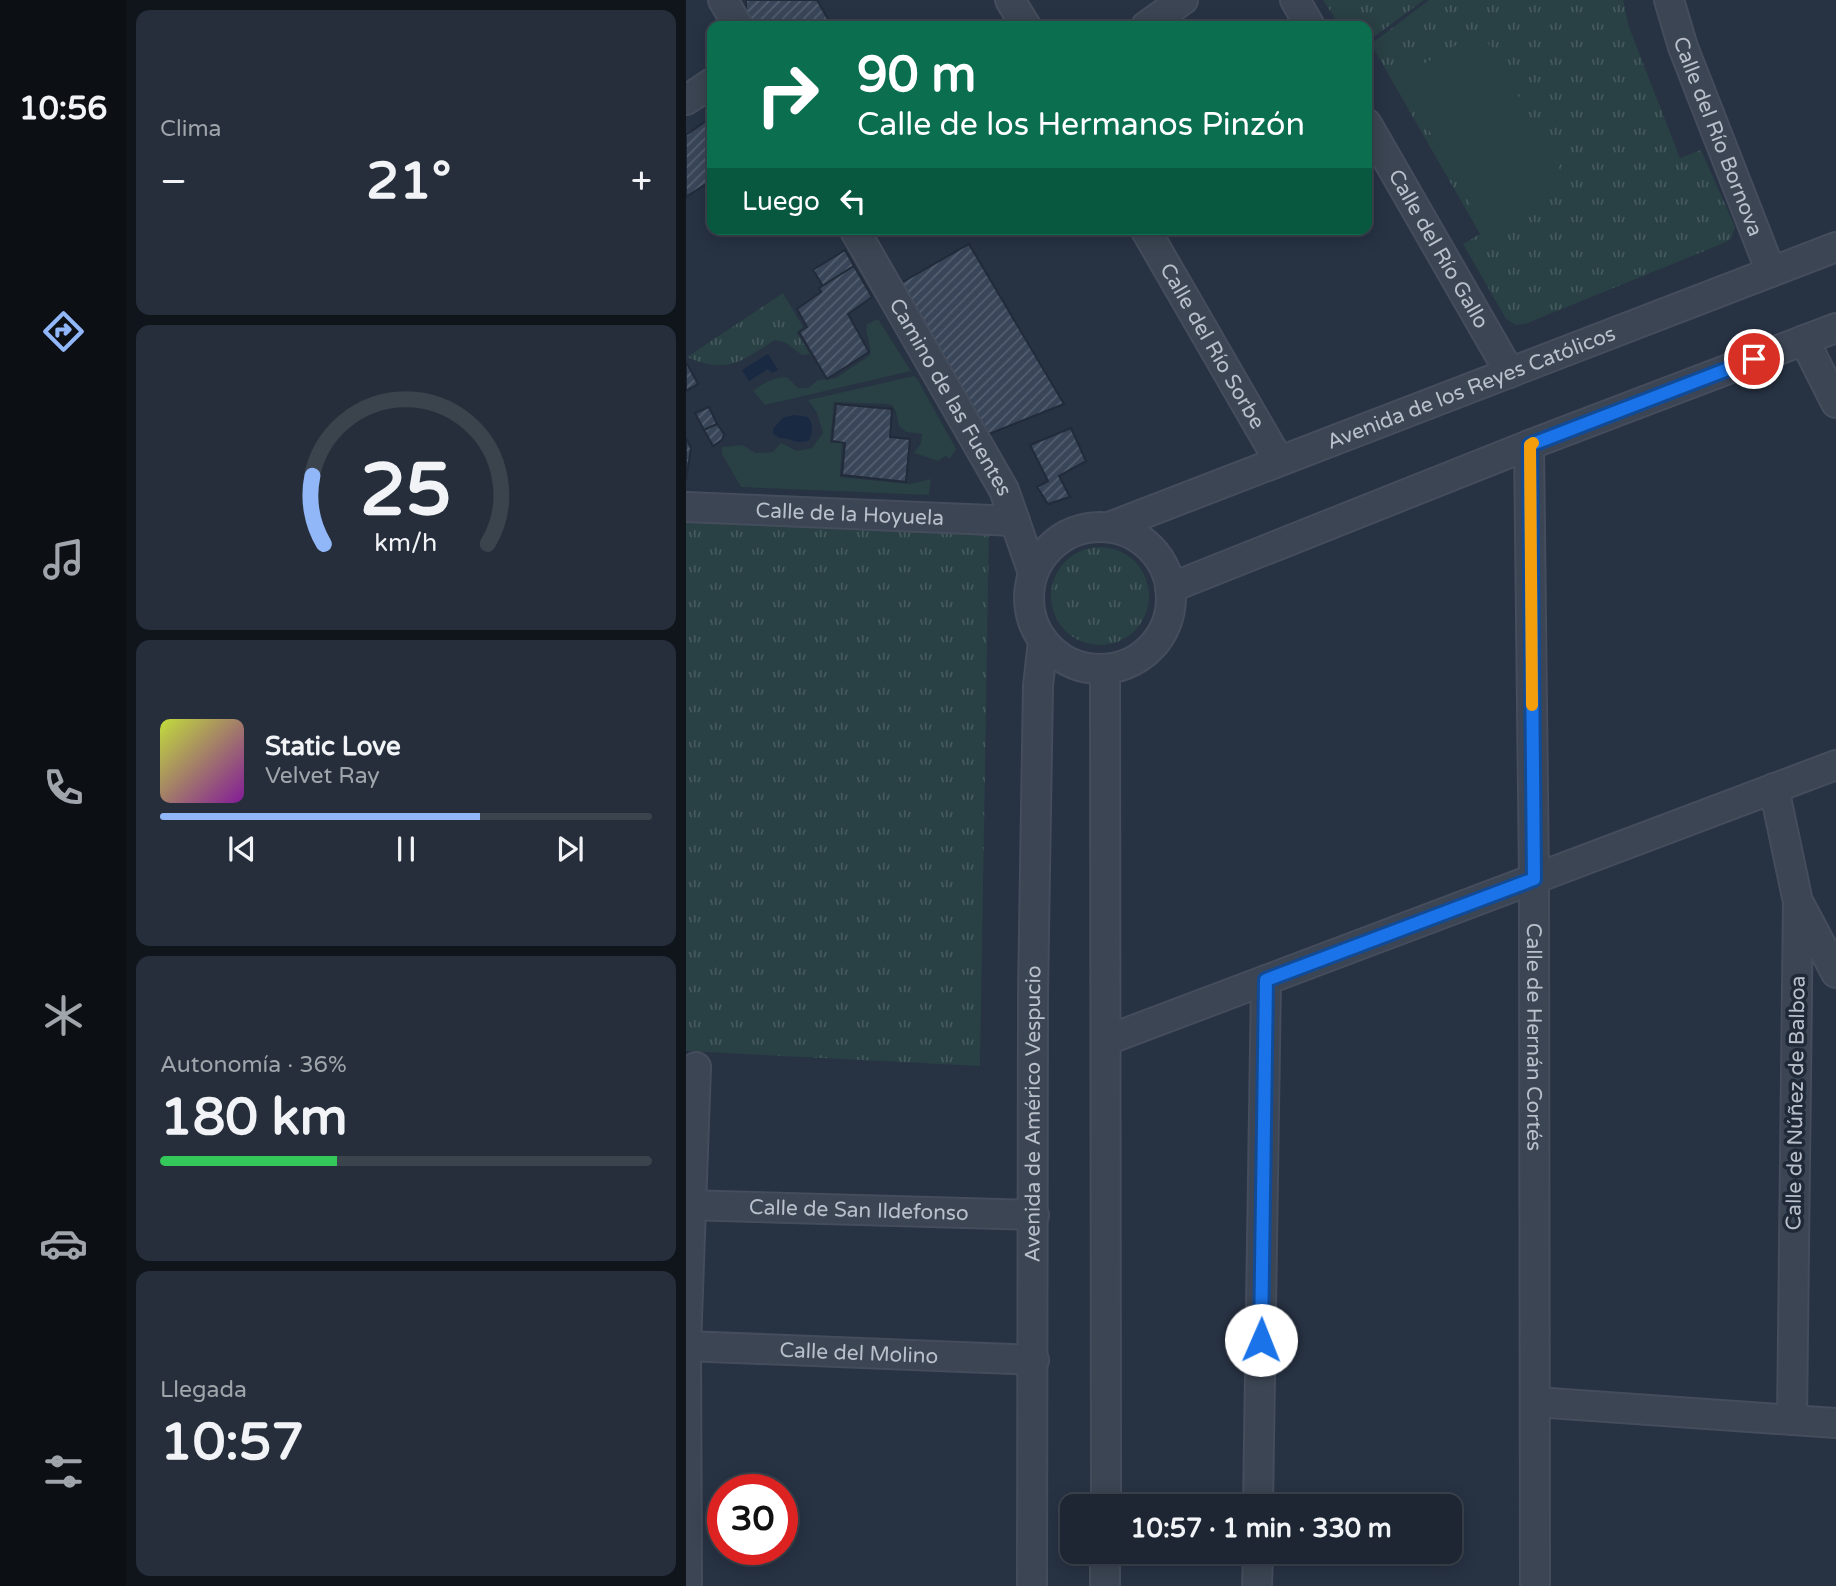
<!DOCTYPE html>
<html lang="es">
<head>
<meta charset="utf-8">
<style>
	:root { --surface:#1d2632; --page:#252e3a; --text:#f1f3f6; --muted:#a0a5ac; --line:#3b434d; --accent:#91b7f9 }
	body { margin:0; font-family:"Varela Round",sans-serif; background:var(--page); color:var(--text); height:100vh; display:flex; flex-direction:column; font-size:26px; white-space:nowrap }
	* { box-sizing:border-box; margin:0 }
	p { font-size:23px; color:var(--muted) }
	.icon { flex:none; width:38px; height:38px; fill:none; stroke:currentColor; stroke-width:2; stroke-linecap:round; stroke-linejoin:round }
	.map { position:relative; flex:1; overflow:hidden }
	.drawer { display:flex; flex-direction:column; gap:10px; padding:10px; background:#10151c; width:560px }
	.drawer>* { flex:none }
	.banner { position:absolute; left:21px; top:21px; width:665px; height:214px; border-radius:14px; box-shadow:0 4px 18px #0003,0 0 0 2px var(--line); background:#0b6e4f; color:#fff; overflow:hidden }
	.speed { position:absolute; left:21px; top:1474px; display:flex; gap:14px; font-size:35px; font-weight:700; text-align:center }
	.speed>* { display:grid; place-content:center; width:91px; height:91px; border-radius:50%; background:var(--surface); box-shadow:0 4px 18px #0003,0 0 0 2px var(--line); line-height:1 }
	.speed .limit { border:10px solid #d22; background:#fff; color:#111 }
	.pin { position:absolute; display:grid; place-items:center; width:60px; height:60px; color:#fff; margin:-30px; border:4px solid #fff; border-radius:50%; box-shadow:0 2px 7px #0007 }
	.me { position:absolute; width:77px; margin:-38px; rotate:1deg; stroke-linejoin:round; filter:drop-shadow(0 0 5px #0008) }
	.turn { display:flex; align-items:center; gap:24px; height:147px; padding:0 35px; font-size:32px }
	.turn .icon { width:91px; height:91px; stroke-width:2.5 }
	.turn b { display:block; font-size:49px; line-height:60px }
	.then { display:flex; align-items:center; height:66px; padding:0 35px; background:#0003; gap:14px; font-size:26px }
	.big { font-size:52px; font-weight:700; line-height:1.1 }
	.drawer .tile { flex:1; display:flex; flex-direction:column; justify-content:center; gap:10px; min-width:0; padding:0 24px; border-radius:14px; background:var(--page) }
	.drawer .dial { align-items:center; gap:0 }
	.dial svg { height:182px; overflow:visible; fill:none; stroke:var(--line); stroke-width:7; stroke-linecap:round; text-anchor:middle }
	.dial text { fill:var(--text); stroke:none }
	.song { display:flex; align-items:center; gap:21px }
	.cover { width:84px; height:84px; border-radius:10px; background:linear-gradient(135deg,hsl(70 70% 55%),hsl(290 70% 35%)) }
	.played { height:7px; border-radius:4px; background:linear-gradient(90deg,var(--accent) 65%,var(--line) 65%) }
	.keys { display:flex; justify-content:space-around; direction:ltr }
	.heat { display:flex; justify-content:space-between; align-items:center; font-size:38px; direction:ltr }
	.charge { height:10px; border-radius:5px; background:linear-gradient(90deg,#34c759 36%,var(--line) 0) }
	.trip { position:absolute; left:374px; top:1494px; width:402px; height:70px; border-radius:14px; background:var(--surface); box-shadow:0 4px 18px #0003,0 0 0 2px var(--line); font-weight:700; line-height:70px; text-align:center }
	main { display:flex; flex:1; min-height:0 }
	.tab-bar { display:flex; flex-direction:column; width:126px; justify-content:space-around; align-items:center; background:#0c0f14; color:var(--muted) }
	.tab-bar .icon { width:49px; height:49px }
	.tab-bar .active { color:var(--accent) }
	.tab-bar b { font-size:32px; color:var(--text) }
	.map>svg:first-child { display:block }
	.grass { fill:url(#grass-tufts) }
	.green { fill:#294044 }
	.water { fill:#192942 }
	.building { fill:url(#building-hatch); stroke:#222b3a; stroke-width:2 }
	.lines { fill:none; stroke-linecap:round; stroke-linejoin:round }
	.minor-casing { stroke:#454d5c; stroke-width:32 }
	.minor { stroke:#3b4553; stroke-width:28 }
	.route-casing { stroke:#114b97; stroke-width:18 }
	.route { stroke:#1a73e8; stroke-width:12 }
	.slow { stroke:#f59e0b; stroke-width:12 }
	.labels { text-anchor:middle; dominant-baseline:central; stroke-width:7; stroke-linejoin:round; paint-order:stroke }
	.street-label { font-size:21px; fill:#b9c0cc; stroke:#202938 }
</style>
</head>
<body>
<main>
<nav class="tab-bar">
<b>10:56</b>
<svg class="icon active" aria-label="directions" viewBox="0 0 24 24"><path d="M12 3l9 9-9 9-9-9zM9 14v-3h6M13 9l2 2-2 2"/></svg>
<svg class="icon" aria-label="music" viewBox="0 0 24 24"><path d="M9 18V5l10-2v13"/><circle cx="6" cy="18" r="3"/><circle cx="16" cy="16" r="3"/></svg>
<svg class="icon" aria-label="phone" viewBox="0 0 24 24"><path d="M5 4h4l2 5-3 2q2 4 5 5l2-3 5 2v4C11 20 4 13 5 4z"/></svg>
<svg class="icon" aria-label="climate" viewBox="0 0 24 24"><path d="M12 3v18M4 7l16 10M4 17L20 7"/></svg>
<svg class="icon" aria-label="car" viewBox="0 0 24 24"><path d="M5 17H2v-5l4-1 3-4h7l3 4 3 1v5h-3M9 17h6M6 11h13"/><circle cx="7" cy="17" r="2"/><circle cx="17" cy="17" r="2"/></svg>
<svg class="icon" aria-label="filters" viewBox="0 0 24 24"><path d="M4 7h16M4 17h16"/><circle cx="9" cy="7" r="2"/><circle cx="15" cy="17" r="2"/></svg>
</nav>
<section class="drawer">
<div class="tile"><p>Clima</p>
<div class="heat"><a>−</a><b class="big">21°</b><a>+</a></div>
</div>
<div class="tile dial"><svg viewBox="0 0 100 80">
<path d="M14 69A42 42 0 1 1 86 69"/>
<path d="M14 69A42 42 0 0 1 9 39" stroke="#91b7f9"/>
<text x="50" y="56" font-size="32" font-weight="700">25</text>
<text x="50" y="72" font-size="11">km/h</text>
</svg></div>
<div class="tile">
<div class="song"><i class="cover"></i><div><b>Static Love</b><p>Velvet Ray</p></div></div>
<div class="played"></div>
<div class="keys"><svg class="icon" aria-label="previous" viewBox="0 0 24 24"><path d="M18 5L8 12l10 7zM5 5v14"/></svg><svg class="icon" aria-label="pause" viewBox="0 0 24 24"><path d="M8 5v14M16 5v14"/></svg><svg class="icon" aria-label="next" viewBox="0 0 24 24"><path d="M6 5l10 7-10 7zM19 5v14"/></svg></div>
</div>
<div class="tile"><p>Autonomía · 36%</p><b class="big">180 km</b><div class="charge"></div></div>
<div class="tile"><p>Llegada</p><b class="big">10:57</b></div>
</section>
<div class="map">
<svg width="1150" height="1586" viewBox="0 0 1150 1586">
	<defs>
		<pattern id="grass-tufts" width="24" height="20" patternUnits="userSpaceOnUse" patternTransform="scale(1.75)"><rect width="24" height="20" fill="#294044"/><path d="M3 7l-1-3M5 7V3M7 7l1-3M15 17l-1-3M17 17v-4M19 17l1-3" fill="none" stroke="#465a5e"/></pattern>
		<pattern id="building-hatch" width="6" height="6" patternUnits="userSpaceOnUse" patternTransform="scale(1.75)"><rect width="6" height="6" fill="#394659"/><path d="M-1 1l2-2M0 6l6-6M5 7l2-2" fill="none" stroke="#545f70"/></pattern>
	</defs>
	<rect width="100%" height="100%" fill="#273243"/>
	<g class="grass">
		<path d="M637,0h101l-57,42v-16h-27z"/>
		<path d="M743,0h194l6,27 51,131 21,-8 34,77 -4,12 -7,4 -199,81 -9,1 -10,-6 -43,-75 17,-10 -109,-190z"/>
		<path d="M97,293l20,34 -6,6 13,21 -8,1 -16,-12 -11,-3c-34,21 -47,35 -88,17z"/>
		<path d="M0,521l303,11 -9,534 -294,-15z"/>
		<circle cx="414" cy="596" r="49"/>
	</g>
	<g class="green">
		<path d="M795,31l86,151 -81,48 -87,-152z"/>
		<path d="M192,319l33,52 -146,34 -12,-14c10,-8 22,-14 34,-14l11,11h10l10,-8 18,-2 34,-23c2,-12 -6,-21 -3,-31z"/>
		<path d="M228,376l4,4 38,69 -6,10 -5,-3 -7,5 -24,-8 7,-10 1,-9 -16,-2 -7,-6 -3,-14 -4,-7 -7,-1 -51,-2 -4,41h12l-2,34 70,7 21,-5 -2,16 -188,-8 -19,-33v-7l20,-2 14,8 17,-1 8,-9 16,8 15,-3 11,-15 -6,-20 -9,-13z"/>
	</g>
	<g class="water">
		<path d="M82,354l10,16 -6,3 -4,-4 -19,12 -7,-11z"/>
		<path d="M108,415l14,2c5,6 5,16 1,23 -12,6 -18,-3 -30,-2l-6,-5v-4l10,-11z"/>
	</g>
	<g class="building">
		<path d="M60,0h71l15,26h-81l-5,-8z"/>
		<path d="M26,117v63l-26,17v-62z"/>
		<path d="M283,244l95,160 -75,30 -88,-151z"/>
		<path d="M159,250l9,16 -31,20 -10,-16z"/>
		<path d="M168,266l18,31 -24,17 21,38 -42,27 -28,-47 8,-5 -10,-18 24,-17 -2,-4z"/>
		<path d="M0,362l12,22 -12,7z"/>
		<path d="M150,404l56,5 -2,28 20,2 -4,43 -64,-7 3,-32 -13,-2z"/>
		<path d="M23,407l8,17 -13,6 -9,-17z"/>
		<path d="M31,424l7,10 -2,6 -9,6 -9,-16z"/>
		<path d="M385,428l15,33 -27,15 11,21 -22,7 -11,-17 11,-6 -18,-36z"/>
		<path d="M0,438l5,10 -5,32z"/>
	</g>
	<g class="lines">
		<defs>
			<g id="minor">
				<path d="M37,0l15,26"/>
				<path d="M324,0l16,26"/>
				<path d="M609,0l15,26"/>
				<path id="s1" d="M983,0l14,47 88,225"/>
				<path d="M460,26l37,-26"/>
				<path d="M0,100l26,-17"/>
				<path id="s2" d="M681,124l143,249"/>
				<path id="s3" d="M168,229l150,261 29,83"/>
				<path id="s4" d="M459,229l134,232"/>
				<path d="M1118,340l32,63"/>
				<path id="s5" d="M843,445l5,434 1,707"/>
				<path id="s6" d="M0,507l329,14"/>
				<path id="s7" d="M423,527l727,-280"/>
				<circle cx="414" cy="598" r="71"/>
				<path d="M484,588l359,-143 307,-117"/>
				<path d="M419,669l1,838"/>
				<path d="M1088,788l24,114 -6,518"/>
				<path d="M1114,905l36,68"/>
				<path d="M421,1040l729,-275"/>
				<path id="s8" d="M0,1205l348,10"/>
				<path id="s9" d="M0,1346l348,14"/>
				<path d="M849,1402l301,21"/>
				<path d="M572,1507l8,-527"/>
				<path d="M1,1586l-1,-240 10,-279"/>
				<path id="s10" d="M346,1586l1,-593 5,-307 5,-45"/>
				<path d="M419,1586v-34"/>
				<path d="M571,1586l1,-34"/>
			</g>
		</defs>
		<use href="#minor" class="minor-casing"/>
		<use href="#minor" class="minor"/>
	</g>
	<g class="lines">
		<defs>
			<path id="route" d="M575,1340l5,-360 268,-101 -4,-434 224,-86"/>
		</defs>
		<use href="#route" class="route-casing"/>
		<use href="#route" class="route"/>
		<path class="slow" d="M846,705l-2,-260 3,-2"/>
	</g>
	<g class="labels">
		<g class="street-label">
			<text stroke="none"><textPath href="#s1" startOffset="145">Calle del Río Bornova</textPath></text>
			<text stroke="none"><textPath href="#s2" startOffset="144">Calle del Río Gallo</textPath></text>
			<text stroke="none"><textPath href="#s4" startOffset="135">Calle del Río Sorbe</textPath></text>
			<text stroke="none"><textPath href="#s7" startOffset="388">Avenida de los Reyes Católicos</textPath></text>
			<text stroke="none"><textPath href="#s3" startOffset="194">Camino de las Fuentes</textPath></text>
			<text stroke="none"><textPath href="#s6" startOffset="164">Calle de la Hoyuela</textPath></text>
			<text stroke="none"><textPath href="#s5" startOffset="592">Calle de Hernán Cortés</textPath></text>
			<text transform="translate(1110 1103) rotate(-89)">Calle de Núñez de Balboa</text>
			<text stroke="none"><textPath href="#s10" startOffset="472">Avenida de Américo Vespucio</textPath></text>
			<text stroke="none"><textPath href="#s8" startOffset="173">Calle de San Ildefonso</textPath></text>
			<text stroke="none"><textPath href="#s9" startOffset="173">Calle del Molino</textPath></text>
		</g>
	</g>
</svg>
<div class="speed"><div class="limit">30</div></div>
<div class="pin" style="left:1068px;top:359px;background:#d93025"><svg class="icon" aria-label="arrive" viewBox="0 0 24 24"><path d="M6 21V4h12l-3 4 3 4H6"/></svg></div>
<svg class="me" style="left:575px;top:1340px" viewBox="-20 -20 40 40"><circle r="19" fill="#fff"/><path d="M0-13L10 11 0 6-10 11z" fill="#1a73e8"/></svg>
<div class="trip">10:57 · 1 min · 330 m</div>
<div class="banner">
<div class="turn"><svg class="icon" aria-label="right" viewBox="0 0 24 24"><path d="M7 20v-9h11M14 6l5 5-5 5"/></svg><div><b>90 m</b>Calle de los Hermanos Pinzón</div></div>
<div class="then">Luego<svg class="icon" aria-label="left" viewBox="0 0 24 24"><path d="M17 20v-9H6M10 6l-5 5 5 5"/></svg></div>
</div>
</div>
</main>
</body>
</html>
